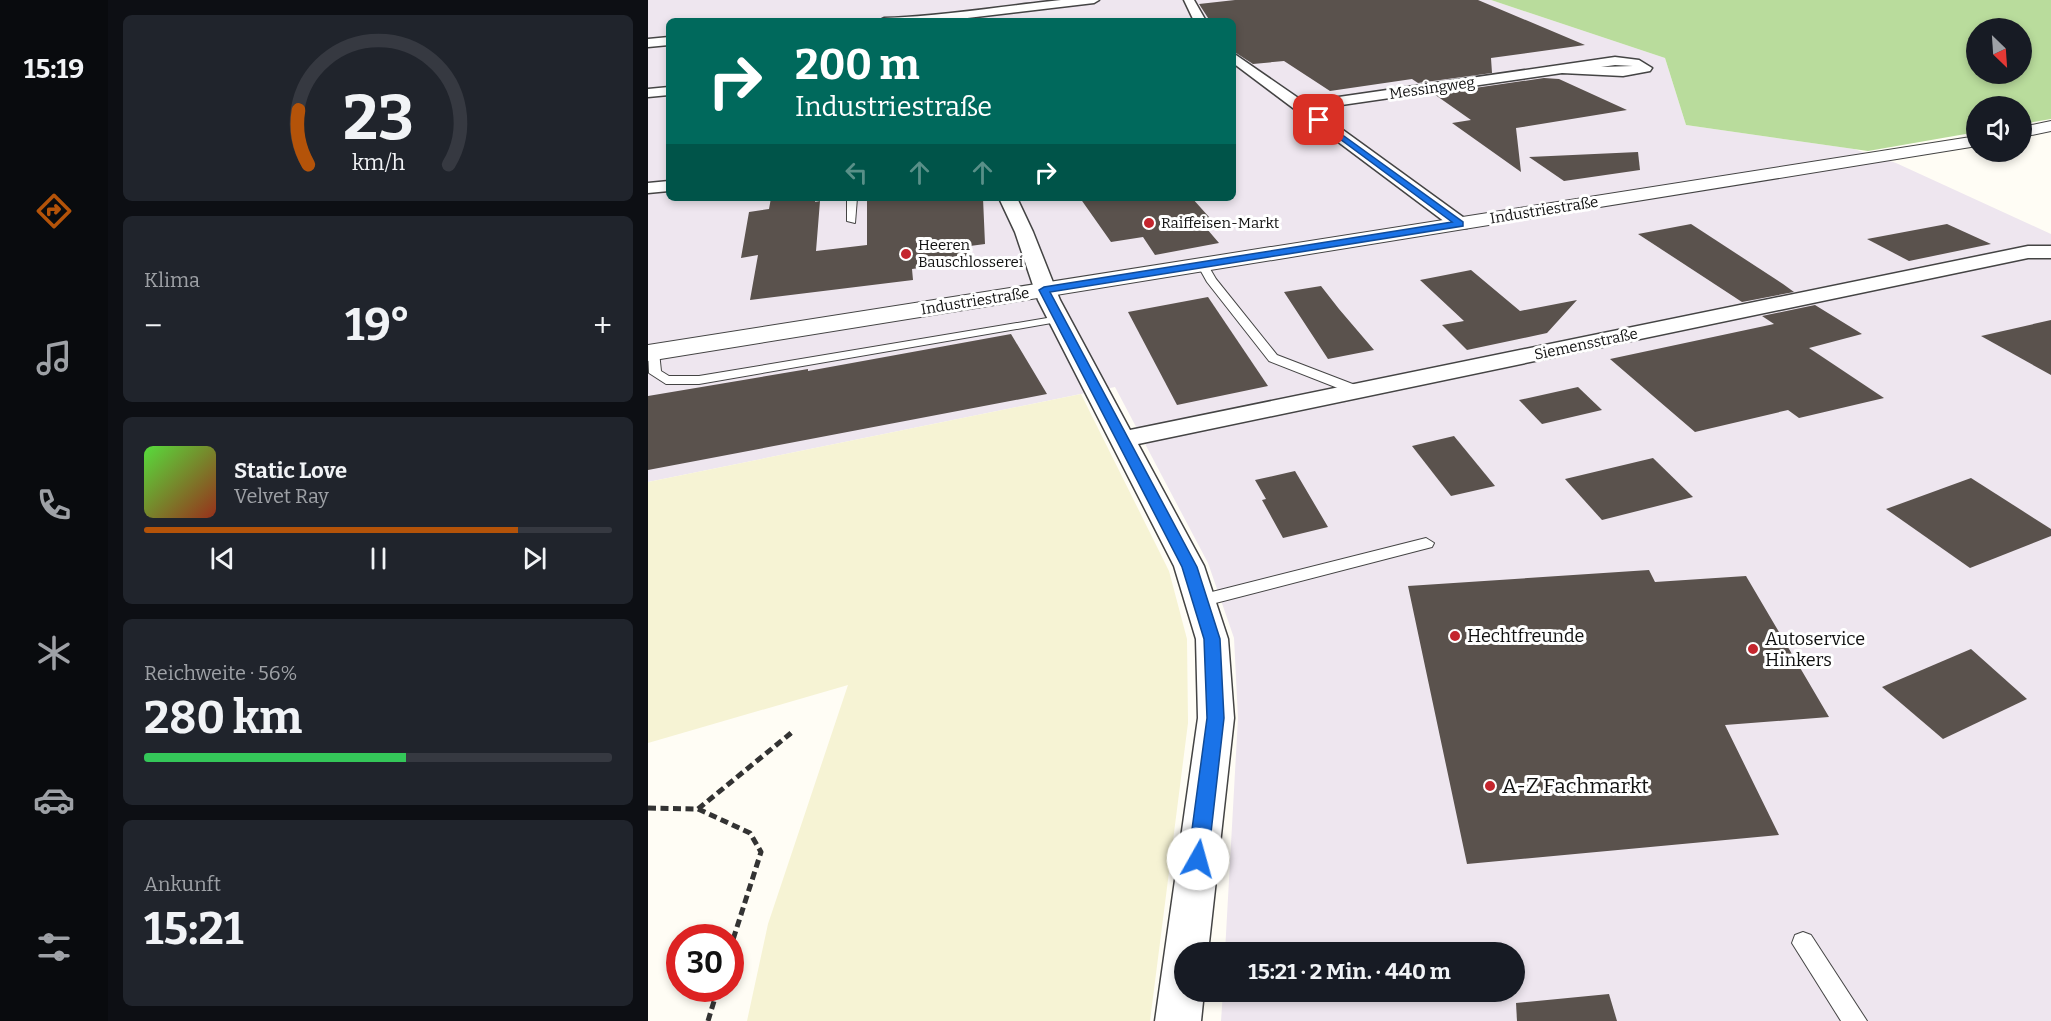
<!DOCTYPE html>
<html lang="de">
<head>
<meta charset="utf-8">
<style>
	:root { --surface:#171b24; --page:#20242c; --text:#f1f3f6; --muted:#9ea1a6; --line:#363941; --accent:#b45309 }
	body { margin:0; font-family:Bitter,serif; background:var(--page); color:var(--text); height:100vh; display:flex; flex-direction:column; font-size:22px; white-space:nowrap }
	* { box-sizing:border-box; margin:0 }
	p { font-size:20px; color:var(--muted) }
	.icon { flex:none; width:33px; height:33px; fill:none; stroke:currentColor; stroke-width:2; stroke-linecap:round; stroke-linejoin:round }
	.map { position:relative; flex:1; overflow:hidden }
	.panel { display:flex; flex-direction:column; gap:15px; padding:15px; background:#0d0f14; width:540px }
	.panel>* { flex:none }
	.banner { position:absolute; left:18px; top:18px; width:570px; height:183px; border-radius:9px; box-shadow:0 3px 9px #0003; background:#00695c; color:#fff; overflow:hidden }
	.needle { width:39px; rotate:155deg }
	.controls { position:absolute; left:1318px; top:18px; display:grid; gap:12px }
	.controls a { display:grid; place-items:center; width:66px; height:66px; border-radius:50%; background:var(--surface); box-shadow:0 3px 9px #0003; font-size:30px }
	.speed { position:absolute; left:18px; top:924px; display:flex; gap:12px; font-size:30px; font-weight:700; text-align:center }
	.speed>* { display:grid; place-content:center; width:78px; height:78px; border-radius:50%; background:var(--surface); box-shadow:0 3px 9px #0003; line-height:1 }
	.speed .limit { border:9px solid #d22; background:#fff; color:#111 }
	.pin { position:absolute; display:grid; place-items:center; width:51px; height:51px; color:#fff; margin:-26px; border-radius:12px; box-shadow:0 3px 9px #0006 }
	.me { position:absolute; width:66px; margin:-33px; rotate:7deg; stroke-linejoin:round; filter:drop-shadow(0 0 4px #0008) }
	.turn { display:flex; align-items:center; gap:21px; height:126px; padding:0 30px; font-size:27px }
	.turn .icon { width:78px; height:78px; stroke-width:2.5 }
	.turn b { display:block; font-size:42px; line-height:51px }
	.lanes { display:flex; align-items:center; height:57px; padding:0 30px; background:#0003; justify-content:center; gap:30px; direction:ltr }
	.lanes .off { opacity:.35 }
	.big { font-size:45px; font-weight:700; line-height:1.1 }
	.panel .widget { flex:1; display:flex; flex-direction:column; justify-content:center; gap:9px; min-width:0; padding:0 21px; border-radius:9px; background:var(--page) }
	.panel .dial { align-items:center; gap:0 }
	.dial svg { height:156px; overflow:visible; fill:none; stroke:var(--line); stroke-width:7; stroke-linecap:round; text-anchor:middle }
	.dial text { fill:var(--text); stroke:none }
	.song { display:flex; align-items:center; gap:18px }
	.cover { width:72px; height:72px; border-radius:9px; background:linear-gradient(135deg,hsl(110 70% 55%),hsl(10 70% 35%)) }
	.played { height:6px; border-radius:3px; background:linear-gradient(90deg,var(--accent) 80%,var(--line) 80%) }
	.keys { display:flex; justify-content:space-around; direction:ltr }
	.heat { display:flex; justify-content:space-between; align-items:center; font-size:33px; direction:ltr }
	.charge { height:9px; border-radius:4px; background:linear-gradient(90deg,#34c759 56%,var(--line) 0) }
	.trip { position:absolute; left:526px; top:942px; width:351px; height:60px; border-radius:30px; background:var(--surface); box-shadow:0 3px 9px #0003; font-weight:700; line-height:60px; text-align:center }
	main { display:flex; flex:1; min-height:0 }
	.tab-bar { display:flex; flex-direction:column; width:108px; justify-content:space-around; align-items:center; background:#090b0e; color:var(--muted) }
	.tab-bar .icon { width:42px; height:42px }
	.tab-bar .on { color:var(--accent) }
	.tab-bar b { font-size:27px; color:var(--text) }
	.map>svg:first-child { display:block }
	.industrial { fill:#eee6ef; fill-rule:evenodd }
	.farmland { fill:#f6f3d4 }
	.forest { fill:#b9dc9c; fill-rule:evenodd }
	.building { fill:#5a524d }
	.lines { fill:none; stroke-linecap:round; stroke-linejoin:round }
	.service-casing { stroke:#444; stroke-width:2 }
	.minor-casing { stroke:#444; stroke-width:3 }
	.tertiary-casing { stroke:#444; stroke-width:2 }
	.path-far1 { stroke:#333; stroke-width:4.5; stroke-dasharray:7 4; stroke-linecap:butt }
	.path { stroke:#333; stroke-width:5; stroke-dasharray:8 4.5; stroke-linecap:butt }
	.service { fill:#fff; fill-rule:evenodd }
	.minor { fill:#fff; fill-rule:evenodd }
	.tertiary { fill:#fff; fill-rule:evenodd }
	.route { fill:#1a73e8; stroke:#114b97; stroke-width:1.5 }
	.poi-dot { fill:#c4262e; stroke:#fff; stroke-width:2 }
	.labels { text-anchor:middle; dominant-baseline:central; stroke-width:6; stroke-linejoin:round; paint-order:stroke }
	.far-street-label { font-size:15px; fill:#111; stroke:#fff }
	.far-poi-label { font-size:15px; fill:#111; stroke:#fff; text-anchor:start }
	.poi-label { font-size:18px; fill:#111; stroke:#fff; text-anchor:start }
	.near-poi-label { font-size:21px; fill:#111; stroke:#fff; text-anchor:start }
</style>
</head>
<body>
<main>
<nav class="tab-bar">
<b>15:19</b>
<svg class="icon on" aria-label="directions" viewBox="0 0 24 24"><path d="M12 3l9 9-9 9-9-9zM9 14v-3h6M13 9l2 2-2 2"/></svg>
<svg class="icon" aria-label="music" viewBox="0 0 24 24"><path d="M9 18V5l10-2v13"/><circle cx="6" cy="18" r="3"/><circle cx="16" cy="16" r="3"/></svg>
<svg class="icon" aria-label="phone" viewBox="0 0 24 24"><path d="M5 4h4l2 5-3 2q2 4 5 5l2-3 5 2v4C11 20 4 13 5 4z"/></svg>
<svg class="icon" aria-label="climate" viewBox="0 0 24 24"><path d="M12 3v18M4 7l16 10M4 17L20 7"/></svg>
<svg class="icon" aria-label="car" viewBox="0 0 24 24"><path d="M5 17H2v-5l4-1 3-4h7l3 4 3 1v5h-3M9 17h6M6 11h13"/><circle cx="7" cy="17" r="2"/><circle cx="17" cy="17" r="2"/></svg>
<svg class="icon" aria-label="filters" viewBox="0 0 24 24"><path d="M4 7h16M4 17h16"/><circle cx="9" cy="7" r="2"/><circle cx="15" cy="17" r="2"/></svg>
</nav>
<section class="panel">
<div class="widget dial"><svg viewBox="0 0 100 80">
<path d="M14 69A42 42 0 1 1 86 69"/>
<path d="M14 69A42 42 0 0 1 9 41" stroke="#b45309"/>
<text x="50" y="56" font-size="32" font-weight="700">23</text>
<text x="50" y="72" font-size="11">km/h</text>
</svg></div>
<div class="widget"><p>Klima</p>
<div class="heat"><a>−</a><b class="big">19°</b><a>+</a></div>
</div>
<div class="widget">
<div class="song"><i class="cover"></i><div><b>Static Love</b><p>Velvet Ray</p></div></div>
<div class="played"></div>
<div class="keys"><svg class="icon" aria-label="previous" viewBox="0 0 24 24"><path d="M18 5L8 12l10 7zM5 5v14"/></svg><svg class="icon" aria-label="pause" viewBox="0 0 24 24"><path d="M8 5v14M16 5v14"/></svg><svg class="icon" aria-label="next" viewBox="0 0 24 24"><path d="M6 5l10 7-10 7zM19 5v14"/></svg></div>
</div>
<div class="widget"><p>Reichweite · 56%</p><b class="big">280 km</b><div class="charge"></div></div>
<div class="widget"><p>Ankunft</p><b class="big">15:21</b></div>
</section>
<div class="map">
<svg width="1403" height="1021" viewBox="0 0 1403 1021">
	<rect width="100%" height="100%" fill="#fffdf5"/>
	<path class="industrial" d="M0,0h843l174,58 21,67 168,24 42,14 155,71v787h-830l2,-29h292v-40h-290l13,-234 -4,-80 -26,-75 -93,-176 -467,95zM21,21h564v177h-564z"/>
	<path class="farmland" d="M433,394l88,177 18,68 1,84 -38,298h-403l21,-97 80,-239 -200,58v-261z"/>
	<path class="forest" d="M843,0h560v119l-29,5v-18h-45v26l-109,19 -182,-26 -21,-67zM1329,28h45v46h-45z"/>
	<g class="building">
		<path d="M587,0h243l107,45 -94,13 1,15 -74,10 -6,-4 -82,12 -46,-30 -31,3 -20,-13v-30h-23l-11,-17z"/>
		<path d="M896,78l15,1 68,31 -111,18 5,44 -69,-49 19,-3 -37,-26z"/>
		<path d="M990,152l2,18 -76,11 -35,-24z"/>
		<path d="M123,198h45l-1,4 5,-1 -4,50 51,-6v-47h116l2,46 -15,2 2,15 -60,8 1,11 -163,20 8,-45 -17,3 8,-46 20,-3z"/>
		<path d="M432,198h112l26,29 -11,2 12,14 -64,12 -12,-18 -32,5z"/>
		<path d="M1043,224l92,60 11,8 -52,10 -104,-68z"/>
		<path d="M1299,224l44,20 -82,17 -42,-22z"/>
		<path d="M823,270l49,41 57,-11 -30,33 -80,17 -25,-25 22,-4 -44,-41z"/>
		<path d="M673,286l18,23 35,41 -46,9 -44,-67z"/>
		<path d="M560,297l60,89 -91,19 -49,-93z"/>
		<path d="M1167,305l47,29 -53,14 75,50 -85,20 -11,-8 -93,22 -85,-73 164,-35 -12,-8z"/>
		<path d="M1403,320v55l-70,-39z"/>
		<path d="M363,334l36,60 -399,76v-74l160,-27v2z"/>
		<path d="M930,387l24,23 -60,14 -23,-24z"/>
		<path d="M806,436l41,50 -44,10 -39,-50z"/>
		<path d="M1005,458l40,39 -91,23 -37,-41z"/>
		<path d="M647,471l33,56 -45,11 -21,-38 4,-1 -11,-19z"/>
		<path d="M1323,478l80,51v7l-81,32 -84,-59z"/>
		<path d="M1001,570l6,12 91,-6 83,141 -104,8 54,110 -312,29 -59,-278z"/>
		<path d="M1323,649l56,50 -84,40 -61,-52z"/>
		<path d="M961,994l8,27h-100l-1,-18z"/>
	</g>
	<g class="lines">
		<defs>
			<g id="service">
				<path d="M199,198h10l-2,25 -8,-2z"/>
				<path d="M550,262h8l10,17 61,76 86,33 1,3 -1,3h-10l-84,-33 -62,-79 -10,-18z"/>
				<path d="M411,316l6,3 -2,2 -364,63h-33l-17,-11 -1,-23 5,-2 6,4 2,19 8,5h30z"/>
				<path d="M778,538l8,5 -2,4 -232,60 -6,-2 -2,-4 2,-4 6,-2z"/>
				<path d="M1155,932l8,3 56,86h-26l-49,-78 3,-8z"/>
			</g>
			<g id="minor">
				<path d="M413,0h38l-5,3 -152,18h-64l6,-3c59,-2 118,-12 177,-18z"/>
				<path d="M536,0h10l12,21h-12z"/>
				<path d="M21,37v8l-21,2v-8z"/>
				<path d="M585,53l71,49 311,-45 24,3 13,8 -2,3 -27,5 -61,-3 -248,36 153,111 2,4 -2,4h-14l-220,-165zM967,65l18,1 -32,1z"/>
				<path d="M21,87v8l-21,2v-8z"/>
				<path d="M21,181v10l-21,2v-10z"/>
				<path d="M351,198h18l16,34 27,68 70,130 898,-184h23v12h-23l-890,186 66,122 24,73 6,79 -26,234h-23v40h19l-3,29h-46l43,-303 -2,-79 -22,-73 -136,-266 -23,-68z"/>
			</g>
			<g id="tertiary">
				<path d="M1403,121v10l-29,6v-10z"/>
				<path d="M1329,136v10l-1329,215v-16z"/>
			</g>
		</defs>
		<use href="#service" class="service-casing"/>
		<use href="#minor" class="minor-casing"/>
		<use href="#tertiary" class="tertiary-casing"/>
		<path class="path-far1" d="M141,735l2,-2"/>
		<g class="path">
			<path d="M0,808l50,1 52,24 11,19 -31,97"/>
			<path d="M50,809l93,-76"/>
			<path d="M60,1021l10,-33"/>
		</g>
		<use href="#service" class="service"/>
		<use href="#minor" class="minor"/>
		<use href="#tertiary" class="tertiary"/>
	</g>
	<path class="route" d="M671,118l144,104v4l-413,66 147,275 23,72 4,79 -16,141 -3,6 -7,2 -7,-2 -3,-6 19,-141 -3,-79 -22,-72 -143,-277 5,-3 408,-65 -135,-100z"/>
	<g class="poi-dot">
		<circle cx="501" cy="223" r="6"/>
		<circle cx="258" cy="254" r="6"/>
		<circle cx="807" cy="636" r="6"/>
		<circle cx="1105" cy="649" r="6"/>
		<circle cx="842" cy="786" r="6"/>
	</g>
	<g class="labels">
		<g class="far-street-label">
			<text transform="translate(784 88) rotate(-8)">Messingweg</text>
			<text transform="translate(896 210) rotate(-9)">Industriestraße</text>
			<text transform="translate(327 301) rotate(-9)">Industriestraße</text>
			<text transform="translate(938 344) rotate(-12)">Siemensstraße</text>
		</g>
		<g class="far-poi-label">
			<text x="513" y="223">Raiffeisen-Markt</text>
			<text x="270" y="245">Heeren<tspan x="270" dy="17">Bauschlosserei</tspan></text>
		</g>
		<g class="poi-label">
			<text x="819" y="636">Hechtfreunde</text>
			<text x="1117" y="639">Autoservice<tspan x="1117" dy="21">Hinkers</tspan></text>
		</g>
		<g class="near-poi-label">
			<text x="854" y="786">A-Z Fachmarkt</text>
		</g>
	</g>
</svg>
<div class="controls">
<a><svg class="needle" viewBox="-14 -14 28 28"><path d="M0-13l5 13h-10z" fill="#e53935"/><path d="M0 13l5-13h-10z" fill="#9ea1a6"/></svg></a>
<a><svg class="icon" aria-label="sound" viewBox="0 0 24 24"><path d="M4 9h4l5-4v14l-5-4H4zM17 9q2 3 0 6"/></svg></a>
</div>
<div class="speed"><div class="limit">30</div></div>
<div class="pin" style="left:671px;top:120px;background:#d93025"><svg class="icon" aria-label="arrive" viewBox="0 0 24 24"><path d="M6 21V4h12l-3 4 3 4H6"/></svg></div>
<svg class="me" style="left:550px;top:859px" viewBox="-20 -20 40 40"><circle r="19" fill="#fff"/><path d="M0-13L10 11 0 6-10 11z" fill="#1a73e8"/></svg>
<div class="trip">15:21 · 2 Min. · 440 m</div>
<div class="banner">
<div class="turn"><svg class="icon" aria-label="right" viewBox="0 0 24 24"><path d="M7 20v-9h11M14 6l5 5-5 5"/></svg><div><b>200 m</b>Industriestraße</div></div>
<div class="lanes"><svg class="icon off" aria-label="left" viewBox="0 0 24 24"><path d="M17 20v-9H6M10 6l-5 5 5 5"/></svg><svg class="icon off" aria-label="ahead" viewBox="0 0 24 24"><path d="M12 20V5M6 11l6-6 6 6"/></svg><svg class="icon off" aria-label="ahead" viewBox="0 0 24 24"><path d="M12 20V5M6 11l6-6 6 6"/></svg><svg class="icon" aria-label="right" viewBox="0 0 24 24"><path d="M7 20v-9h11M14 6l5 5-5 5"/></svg></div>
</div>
</div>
</main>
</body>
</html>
